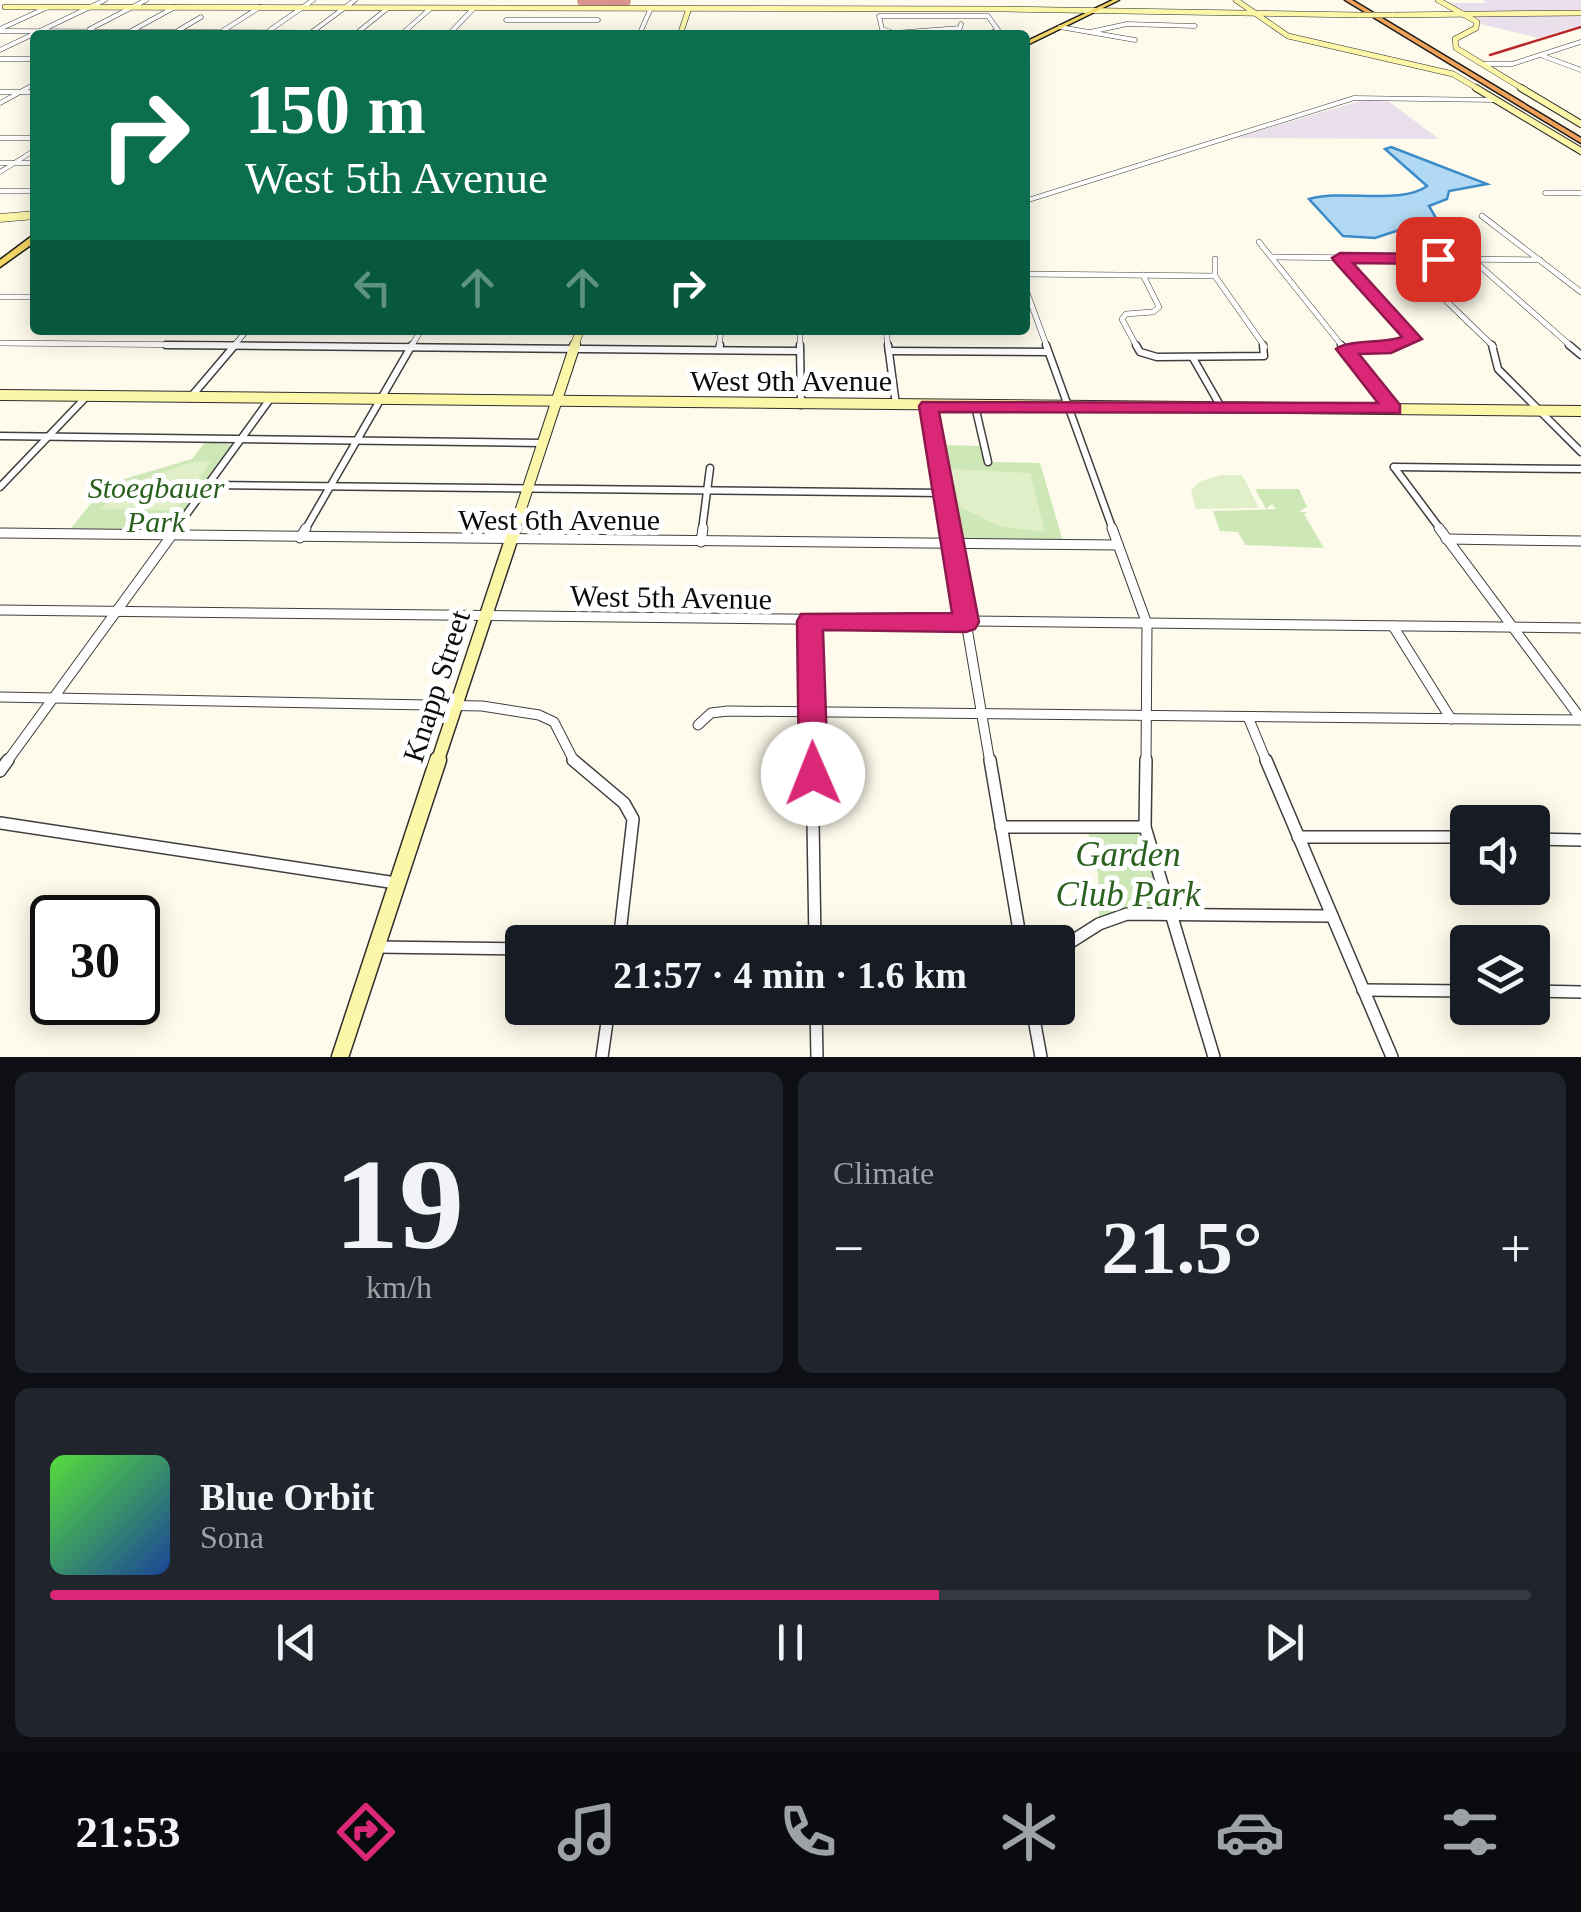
<!DOCTYPE html>
<html lang="en">
<head>
<meta charset="utf-8">
<style>
	:root { --surface:#171b24; --page:#20242c; --text:#f1f3f6; --muted:#9ea1a6; --line:#363941; --accent:#db2777 }
	body { margin:0; font-family:"Times New Roman",serif; background:var(--page); color:var(--text); height:100vh; display:flex; flex-direction:column; font-size:38px; white-space:nowrap }
	* { box-sizing:border-box; margin:0 }
	p { font-size:32px; color:var(--muted) }
	.icon { flex:none; width:55px; height:55px; fill:none; stroke:currentColor; stroke-width:2; stroke-linecap:round; stroke-linejoin:round }
	.map { position:relative; height:1057px; overflow:hidden }
	.panel { display:flex; flex-direction:column; gap:15px; padding:15px; background:#0d0f14; flex:1 }
	.panel>* { flex:none }
	.guide { position:absolute; left:30px; top:30px; width:1000px; height:305px; border-radius:10px; box-shadow:0 5px 25px #0003; background:#0b6e4f; color:#fff; overflow:hidden }
	.fabs { position:absolute; left:1450px; top:805px; display:grid; gap:20px }
	.fabs a { display:grid; place-items:center; width:100px; height:100px; border-radius:10px; background:var(--surface); box-shadow:0 5px 25px #0003; font-size:50px }
	.speed { position:absolute; left:30px; top:895px; display:flex; gap:20px; font-size:50px; font-weight:700; text-align:center }
	.speed>* { display:grid; place-content:center; width:130px; height:130px; border-radius:50%; background:var(--surface); box-shadow:0 5px 25px #0003; line-height:1 }
	.speed .limit { border:5px solid #111; border-radius:15px; background:#fff; color:#111 }
	.pin { position:absolute; display:grid; place-items:center; width:85px; height:85px; color:#fff; margin:-42px; border-radius:20px; box-shadow:0 5px 15px #0006 }
	.me { position:absolute; width:110px; margin:-55px; rotate:359deg; stroke-linejoin:round; filter:drop-shadow(0 0 8px #0008) }
	.turn { display:flex; align-items:center; gap:35px; height:210px; padding:0 50px; font-size:45px }
	.turn .icon { width:130px; height:130px; stroke-width:2.5 }
	.turn b { display:block; font-size:70px; line-height:85px }
	.lanes { display:flex; align-items:center; height:95px; padding:0 50px; background:#0003; justify-content:center; gap:50px; direction:ltr }
	.lanes .off { opacity:.35 }
	.big { font-size:75px; font-weight:800; line-height:1.1 }
	.panel .card { flex:1; display:flex; flex-direction:column; justify-content:center; gap:15px; min-width:0; padding:0 35px; border-radius:15px; background:var(--page) }
	.panel .dial { align-items:center; gap:0 }
	.dial b { font-size:130px; line-height:1 }
	.song { display:flex; align-items:center; gap:30px }
	.cover { width:120px; height:120px; border-radius:15px; background:linear-gradient(135deg,hsl(110 70% 55%),hsl(220 70% 35%)) }
	.played { height:10px; border-radius:5px; background:linear-gradient(90deg,var(--accent) 60%,var(--line) 60%) }
	.keys { display:flex; justify-content:space-around; direction:ltr }
	.heat { display:flex; justify-content:space-between; align-items:center; font-size:55px; direction:ltr }
	.panel .tiles { flex:1; display:grid; gap:15px; grid-template-columns:1fr 1fr }
	.card:last-child { grid-column:span 2 }
	.trip { position:absolute; left:505px; top:925px; width:570px; height:100px; border-radius:10px; background:var(--surface); box-shadow:0 5px 25px #0003; font-weight:800; line-height:100px; text-align:center }
	.tab-bar { display:flex; height:160px; justify-content:space-around; align-items:center; background:#090b0e; color:var(--muted) }
	.tab-bar .icon { width:70px; height:70px }
	.tab-bar .selected { color:var(--accent) }
	.tab-bar b { font-size:45px; color:var(--text) }
	.map>svg:first-child { display:block }
	.industrial { fill:#eae0eb }
	.green { fill:#cee7b7 }
	.pitch { fill:#e0efc8 }
	.water { fill:#b2d9f4; stroke:#3b8cc9; stroke-width:2.5 }
	.lines { fill:none; stroke-linecap:round; stroke-linejoin:round }
	.taxiway { stroke:#da928c; stroke-width:20 }
	.street-far4-casing { stroke:#3f3f3f; stroke-width:5 }
	.street-far3-casing { stroke:#3f3f3f; stroke-width:6 }
	.street-far2-casing { stroke:#3f3f3f; stroke-width:9 }
	.street-far1-casing { stroke:#3f3f3f; stroke-width:11 }
	.street-casing { stroke:#3f3f3f; stroke-width:14 }
	.secondary-far5-casing { stroke:#2e2e2e; stroke-width:6 }
	.secondary-far4-casing { stroke:#2e2e2e; stroke-width:8 }
	.secondary-far3-casing { stroke:#2e2e2e; stroke-width:9 }
	.secondary-far2-casing { stroke:#2e2e2e; stroke-width:12 }
	.secondary-far1-casing { stroke:#2e2e2e; stroke-width:15 }
	.secondary-casing { stroke:#2e2e2e; stroke-width:19 }
	.primary-casing { stroke:#1d1d1d; stroke-width:3 }
	.highway-casing { stroke:#1d1d1d; stroke-width:3 }
	.street-far4 { stroke:#fff; stroke-width:4 }
	.street-far3 { stroke:#fff; stroke-width:5 }
	.street-far2 { stroke:#fff; stroke-width:6 }
	.street-far1 { stroke:#fff; stroke-width:9 }
	.street { stroke:#fff; stroke-width:11 }
	.secondary-far5 { stroke:#fcf6a9; stroke-width:5 }
	.secondary-far4 { stroke:#fcf6a9; stroke-width:6 }
	.secondary-far3 { stroke:#fcf6a9; stroke-width:8 }
	.secondary-far2 { stroke:#fcf6a9; stroke-width:10 }
	.secondary-far1 { stroke:#fcf6a9; stroke-width:12 }
	.secondary { stroke:#fcf6a9; stroke-width:16 }
	.primary { fill:#f4d666; fill-rule:evenodd }
	.highway { fill:#f0a258; fill-rule:evenodd }
	.rail { stroke:#b7292b; stroke-width:2.5 }
	.secondary-bridge-casing { stroke:#2e2e2e; stroke-width:6; stroke-linecap:butt }
	.secondary-bridge { stroke:#fcf6a9; stroke-width:5 }
	.route { fill:#db2777; stroke:#8e194d; stroke-width:2.5 }
	.labels { text-anchor:middle; dominant-baseline:central; stroke-width:10; stroke-linejoin:round; paint-order:stroke }
	.street-label { font-size:30px; fill:#0c0c0c; stroke:#fff }
	.park-label { font-size:30px; font-style:italic; fill:#2b611f; stroke:#fff }
	.near-park-label { font-size:35px; font-style:italic; fill:#2b611f; stroke:#fff }
</style>
</head>
<body>
<div class="map">
<svg width="1581" height="1057" viewBox="0 0 1581 1057">
	<rect width="100%" height="100%" fill="#fefbec"/>
	<g class="industrial">
		<path d="M1483,0h98v12h-115l-19,-9h39z"/>
		<path d="M1581,14v11l-42,13 -59,-14 -6,-8z"/>
		<path d="M1370,98h14l55,41 -205,-1z"/>
	</g>
	<g class="green">
		<path d="M205,442l32,3 -65,91 -106,-2 41,-50 85,-25z"/>
		<path d="M943,445l44,1 5,16 48,1 23,78 -103,-3z"/>
		<path d="M1255,489h44l8,18 -8,5h8l-3,2 20,34 -79,-3 -7,-13 -18,-1 -7,-20 63,-2 -4,-5 -6,5z"/>
		<path d="M1087,827h58l27,87h-45l-28,10 -1,-49z"/>
	</g>
	<g class="pitch">
		<path d="M195,461l16,1 -33,44 -8,4 -69,-1 19,-22z"/>
		<path d="M951,469l79,4 15,59 -46,-6 -39,-19z"/>
		<path d="M1221,475h21l17,33 -63,1 -5,-19 10,-9z"/>
	</g>
	<path class="water" d="M1391,147l96,37 -38,7 -2,8 -18,7 7,12 -61,20 -32,-2 -34,-37c33,-10 93,6 118,-13l-42,-37z"/>
	<g class="lines">
		<path class="taxiway" d="M587,0h34"/>
		<defs>
			<g id="street-far4">
				<path d="M506,20h92"/>
				<path d="M1060,27l75,13"/>
				<path d="M0,29l48,-22"/>
				<path d="M90,29l56,-29"/>
				<path d="M133,30l42,-23"/>
				<path d="M179,30l22,-13"/>
				<path d="M224,30l36,-23"/>
				<path d="M270,30l43,-30"/>
				<path d="M0,31l843,4"/>
				<path d="M312,32l43,-32"/>
				<path d="M358,32l30,-24"/>
				<path d="M404,32l27,-24"/>
				<path d="M451,32l23,-24"/>
				<path d="M1090,32l37,-8 68,2"/>
				<path d="M895,33l65,-5 1,-4"/>
				<path d="M639,35l12,-27"/>
				<path d="M900,35l-18,-6 -3,-13h109l10,14 -13,5"/>
				<path d="M0,50l105,-50"/>
				<path d="M1543,56l38,14"/>
				<path d="M0,59h35"/>
				<path d="M1483,64h29l69,-22"/>
				<path d="M0,92h35"/>
				<path d="M0,103l35,-19"/>
				<path d="M0,138h35"/>
				<path d="M0,163h35"/>
				<path d="M0,172l35,-22"/>
				<path d="M0,191h35"/>
				<path d="M1545,193h36"/>
				<path d="M1025,201l329,-103 141,2"/>
			</g>
			<g id="street-far3">
				<path d="M1482,216l99,76"/>
				<path d="M1259,242l84,105"/>
				<path d="M1272,257l268,3"/>
				<path d="M1340,258l74,82 -24,7"/>
				<path d="M1215,259v17l50,71"/>
				<path d="M1472,259l100,88"/>
				<path d="M1404,260l90,87"/>
				<path d="M1025,274l190,2"/>
				<path d="M1025,287l22,60"/>
				<path d="M0,297h35"/>
				<path d="M800,330v17"/>
				<path d="M886,330l2,17"/>
				<path d="M0,343l416,4"/>
				<path d="M233,347l14,-17"/>
				<path d="M411,347l10,-17"/>
				<path d="M719,347l2,-17"/>
				<path d="M1137,347l-15,-28 4,-5 27,-2 6,-5 -16,-32"/>
			</g>
			<g id="street-far2">
				<path d="M166,345l634,6"/>
				<path d="M800,345l1,60"/>
				<path d="M888,345l8,60"/>
				<path d="M1046,345l67,185"/>
				<path d="M1136,345l4,7 17,5 107,-1 -1,-11"/>
				<path d="M1341,345l52,64"/>
				<path d="M1492,345l6,24 83,83"/>
				<path d="M1569,345l12,10"/>
				<path d="M1345,349h39l14,-4"/>
				<path d="M719,350l1,-5"/>
				<path d="M889,351l159,1"/>
				<path d="M1193,358l28,49"/>
				<path d="M190,398l45,-53"/>
				<path d="M929,406l21,124"/>
				<path d="M975,406l13,56"/>
				<path d="M0,436l542,7"/>
				<path d="M1394,467l47,63"/>
				<path d="M1394,467l187,2"/>
				<path d="M209,485l735,8"/>
				<path d="M0,487l87,-91"/>
				<path d="M175,530l95,-131"/>
				<path d="M305,530l107,-185"/>
				<path d="M702,530l8,-62"/>
			</g>
			<g id="street-far1">
				<path d="M950,528l40,235"/>
				<path d="M1112,528l35,96 -1,139"/>
				<path d="M1439,528l142,191"/>
				<path d="M0,533l1118,12"/>
				<path d="M300,538l6,-10"/>
				<path d="M1446,539l135,2"/>
				<path d="M701,542l2,-14"/>
				<path d="M0,610l1581,18"/>
				<path d="M810,621l2,142"/>
				<path d="M1393,626l58,93"/>
				<path d="M0,697l482,9 57,9 15,7 21,41"/>
				<path d="M1248,717l19,46"/>
				<path d="M698,725l13,-12 17,-2 853,9"/>
				<path d="M6,763l171,-235"/>
			</g>
			<g id="street">
				<path d="M573,760l51,43 9,16 -14,123"/>
				<path d="M812,760l3,182"/>
				<path d="M990,760l31,182"/>
				<path d="M1146,760l-1,67 69,230"/>
				<path d="M1266,760l126,297"/>
				<path d="M0,771l8,-11"/>
				<path d="M0,823l396,60"/>
				<path d="M1001,827h144"/>
				<path d="M1298,837h170"/>
				<path d="M1532,839l49,1"/>
				<path d="M376,947l146,2"/>
				<path d="M1058,950l41,-26 28,-10 205,2"/>
				<path d="M1363,990l105,1"/>
				<path d="M1532,991l49,1"/>
				<path d="M816,1008l1,49"/>
				<path d="M1032,1008l9,49"/>
				<path d="M602,1057l7,-49"/>
			</g>
			<g id="secondary-far5">
				<path d="M1236,0l52,36 165,38 27,16"/>
				<path d="M1438,0l39,22 -1,6 -21,11 1,9 69,42"/>
				<path d="M5,7l998,2 357,6"/>
				<path d="M1392,15l189,-2"/>
				<path d="M680,35l9,-27"/>
			</g>
			<g id="secondary-far4">
				<path d="M1476,88l105,63"/>
				<path d="M1521,88l60,36"/>
			</g>
			<g id="secondary-far3">
				<path d="M0,218l35,-3"/>
				<path d="M574,347l6,-17"/>
			</g>
			<g id="secondary-far2">
				<path d="M0,395l1581,16"/>
				<path d="M514,530l61,-185"/>
			</g>
			<path id="secondary-far1" d="M437,763l78,-235"/>
			<path id="secondary" d="M340,1057l98,-297"/>
			<g id="primary">
				<path d="M1113,0h6l-94,46v-4z"/>
				<path d="M32,236h3v6l-35,25v-7z"/>
			</g>
			<path id="highway" d="M1345,0h7l229,138v5z"/>
		</defs>
		<use href="#street-far4" class="street-far4-casing"/>
		<use href="#street-far3" class="street-far3-casing"/>
		<use href="#street-far2" class="street-far2-casing"/>
		<use href="#street-far1" class="street-far1-casing"/>
		<use href="#street" class="street-casing"/>
		<use href="#secondary-far5" class="secondary-far5-casing"/>
		<use href="#secondary-far4" class="secondary-far4-casing"/>
		<use href="#secondary-far3" class="secondary-far3-casing"/>
		<use href="#secondary-far2" class="secondary-far2-casing"/>
		<use href="#secondary-far1" class="secondary-far1-casing"/>
		<use href="#secondary" class="secondary-casing"/>
		<use href="#primary" class="primary-casing"/>
		<use href="#highway" class="highway-casing"/>
		<use href="#street-far4" class="street-far4"/>
		<use href="#street-far3" class="street-far3"/>
		<use href="#street-far2" class="street-far2"/>
		<use href="#street-far1" class="street-far1"/>
		<use href="#street" class="street"/>
		<use href="#secondary-far5" class="secondary-far5"/>
		<use href="#secondary-far4" class="secondary-far4"/>
		<use href="#secondary-far3" class="secondary-far3"/>
		<use href="#secondary-far2" class="secondary-far2"/>
		<use href="#secondary-far1" class="secondary-far1"/>
		<use href="#secondary" class="secondary"/>
		<use href="#primary" class="primary"/>
		<use href="#highway" class="highway"/>
		<path class="rail" d="M1490,55l91,-28"/>
		<defs>
			<path id="secondary-bridge" d="M1360,15h32"/>
		</defs>
		<use href="#secondary-bridge" class="secondary-bridge-casing"/>
		<use href="#secondary-bridge" class="secondary-bridge"/>
	</g>
	<path class="route" d="M1340,253l98,1 7,5 -7,5 -85,-1 69,76 -31,14 -32,1 41,51v8l-461,-1 40,210 -4,7 -9,3 -143,-2 5,144 -4,9 -11,4 -10,-4 -4,-9 -2,-153 4,-7 151,-1 -33,-207 3,-4 456,1 -42,-54c14,-10 46,-5 66,-12l-68,-76 -2,-3z"/>
	<g class="labels">
		<g class="street-label">
			<text x="791" y="380">West 9th Avenue</text>
			<text x="559" y="519">West 6th Avenue</text>
			<text transform="translate(671 597) rotate(1)">West 5th Avenue</text>
			<text transform="translate(436 686) rotate(-72)">Knapp Street</text>
		</g>
		<g class="park-label">
			<text x="156" y="487">Stoegbauer<tspan x="156" dy="34">Park</tspan></text>
		</g>
		<g class="near-park-label">
			<text x="1128" y="854">Garden<tspan x="1128" dy="40">Club Park</tspan></text>
		</g>
	</g>
</svg>
<div class="fabs">
<a><svg class="icon" aria-label="sound" viewBox="0 0 24 24"><path d="M4 9h4l5-4v14l-5-4H4zM17 9q2 3 0 6"/></svg></a>
<a><svg class="icon" aria-label="layers" viewBox="0 0 24 24"><path d="M12 4l9 5-9 5-9-5zM3 14l9 5 9-5"/></svg></a>
</div>
<div class="speed"><div class="limit">30</div></div>
<div class="pin" style="left:1438px;top:259px;background:#d93025"><svg class="icon" aria-label="arrive" viewBox="0 0 24 24"><path d="M6 21V4h12l-3 4 3 4H6"/></svg></div>
<svg class="me" style="left:813px;top:774px" viewBox="-20 -20 40 40"><circle r="19" fill="#fff"/><path d="M0-13L10 11 0 6-10 11z" fill="#db2777"/></svg>
<div class="trip">21:57 · 4 min · 1.6 km</div>
<div class="guide">
<div class="turn"><svg class="icon" aria-label="right" viewBox="0 0 24 24"><path d="M7 20v-9h11M14 6l5 5-5 5"/></svg><div><b>150 m</b>West 5th Avenue</div></div>
<div class="lanes"><svg class="icon off" aria-label="left" viewBox="0 0 24 24"><path d="M17 20v-9H6M10 6l-5 5 5 5"/></svg><svg class="icon off" aria-label="ahead" viewBox="0 0 24 24"><path d="M12 20V5M6 11l6-6 6 6"/></svg><svg class="icon off" aria-label="ahead" viewBox="0 0 24 24"><path d="M12 20V5M6 11l6-6 6 6"/></svg><svg class="icon" aria-label="right" viewBox="0 0 24 24"><path d="M7 20v-9h11M14 6l5 5-5 5"/></svg></div>
</div>
</div>
<section class="panel">
<div class="tiles">
<div class="card dial"><b>19</b><p>km/h</p></div>
<div class="card"><p>Climate</p>
<div class="heat"><a>−</a><b class="big">21.5°</b><a>+</a></div>
</div>
<div class="card">
<div class="song"><i class="cover"></i><div><b>Blue Orbit</b><p>Sona</p></div></div>
<div class="played"></div>
<div class="keys"><svg class="icon" aria-label="previous" viewBox="0 0 24 24"><path d="M18 5L8 12l10 7zM5 5v14"/></svg><svg class="icon" aria-label="pause" viewBox="0 0 24 24"><path d="M8 5v14M16 5v14"/></svg><svg class="icon" aria-label="next" viewBox="0 0 24 24"><path d="M6 5l10 7-10 7zM19 5v14"/></svg></div>
</div>
</div>
</section>
<nav class="tab-bar">
<b>21:53</b>
<svg class="icon selected" aria-label="directions" viewBox="0 0 24 24"><path d="M12 3l9 9-9 9-9-9zM9 14v-3h6M13 9l2 2-2 2"/></svg>
<svg class="icon" aria-label="music" viewBox="0 0 24 24"><path d="M9 18V5l10-2v13"/><circle cx="6" cy="18" r="3"/><circle cx="16" cy="16" r="3"/></svg>
<svg class="icon" aria-label="phone" viewBox="0 0 24 24"><path d="M5 4h4l2 5-3 2q2 4 5 5l2-3 5 2v4C11 20 4 13 5 4z"/></svg>
<svg class="icon" aria-label="climate" viewBox="0 0 24 24"><path d="M12 3v18M4 7l16 10M4 17L20 7"/></svg>
<svg class="icon" aria-label="car" viewBox="0 0 24 24"><path d="M5 17H2v-5l4-1 3-4h7l3 4 3 1v5h-3M9 17h6M6 11h13"/><circle cx="7" cy="17" r="2"/><circle cx="17" cy="17" r="2"/></svg>
<svg class="icon" aria-label="filters" viewBox="0 0 24 24"><path d="M4 7h16M4 17h16"/><circle cx="9" cy="7" r="2"/><circle cx="15" cy="17" r="2"/></svg>
</nav>
</body>
</html>
